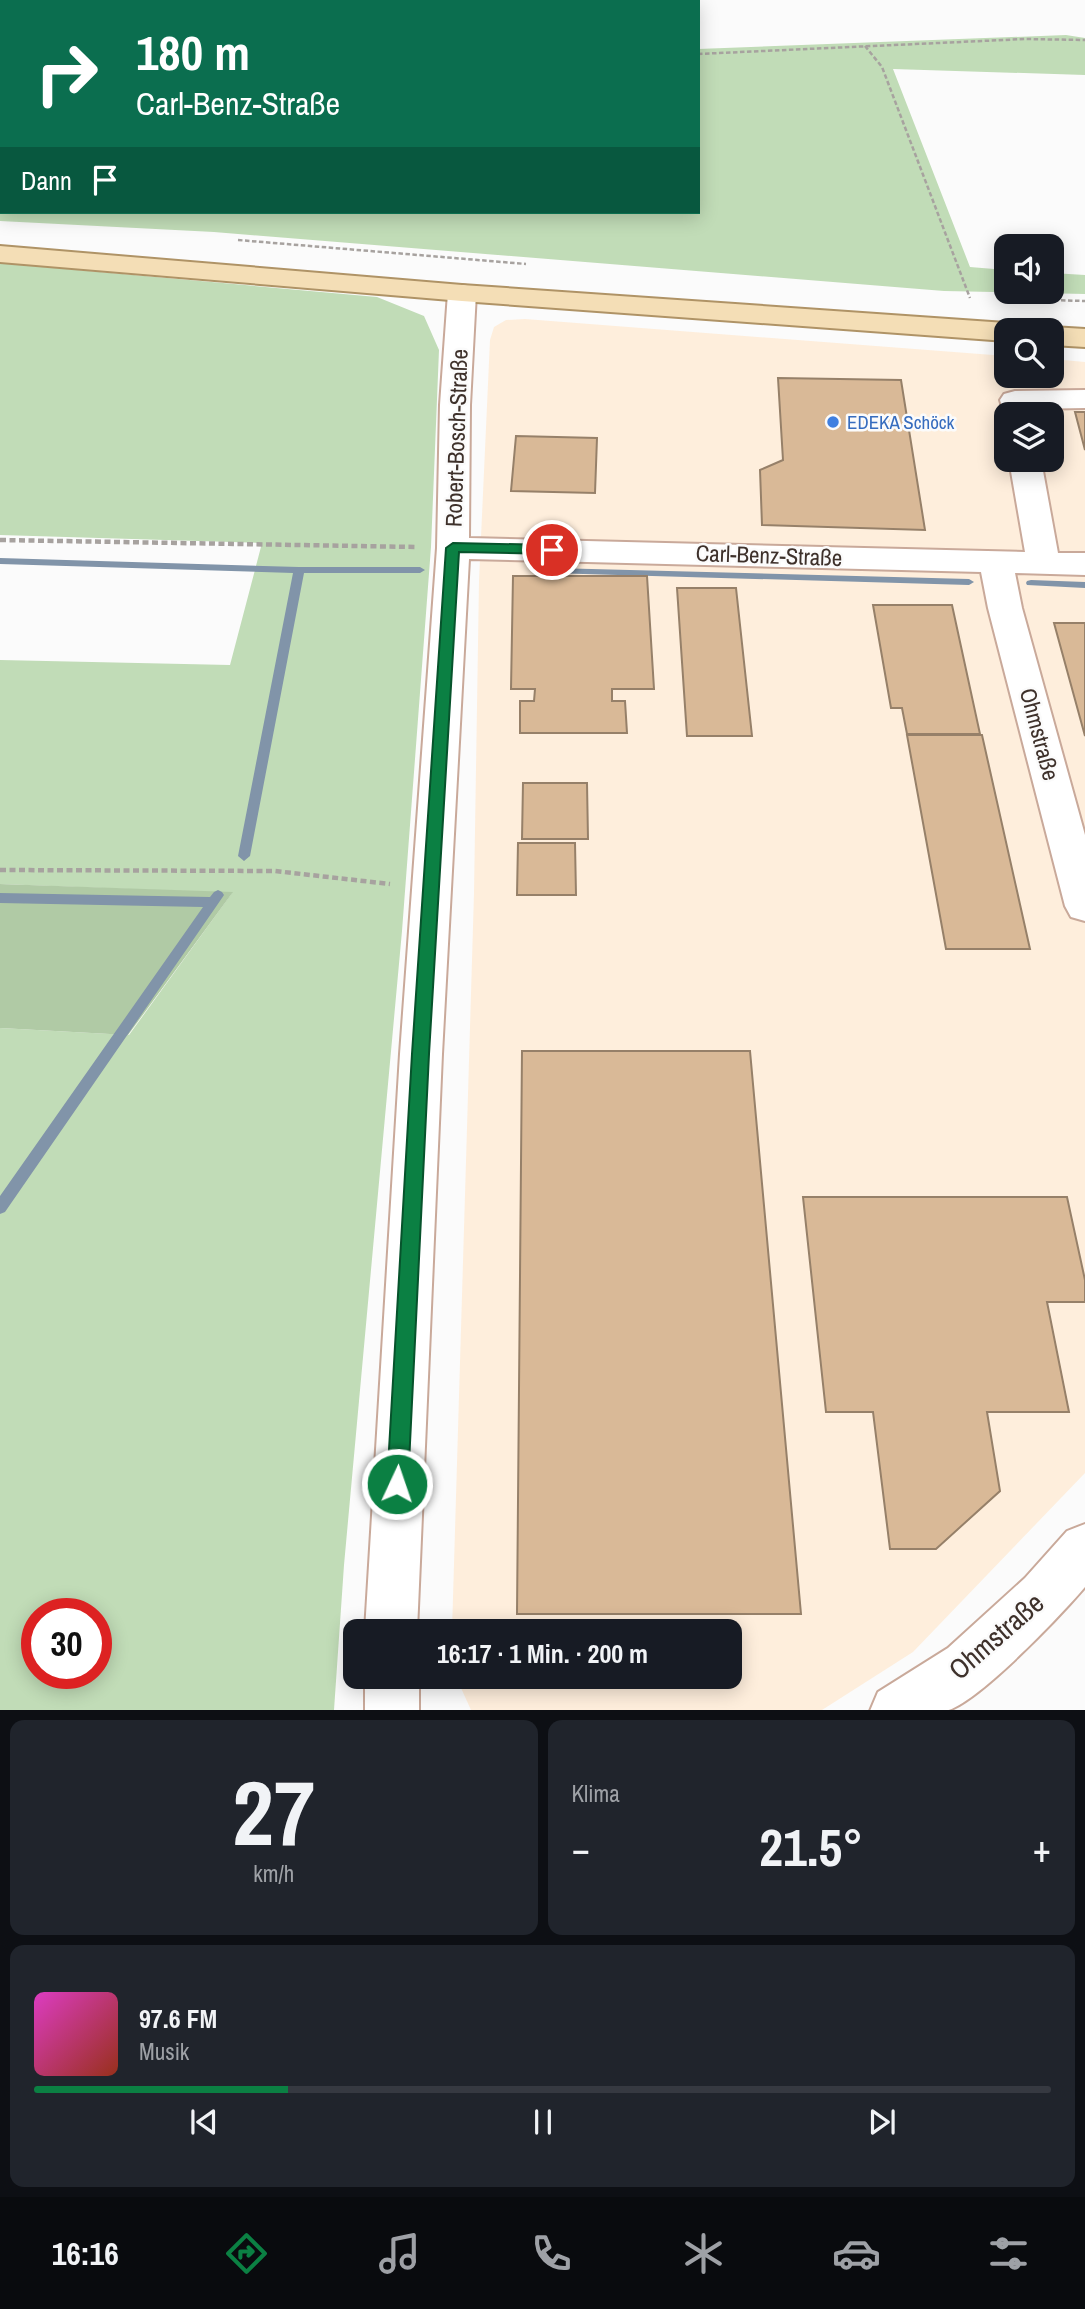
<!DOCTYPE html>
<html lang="de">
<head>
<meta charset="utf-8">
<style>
	:root { --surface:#171b24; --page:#20242c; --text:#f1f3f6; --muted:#9ea1a6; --line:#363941; --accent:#0b8043 }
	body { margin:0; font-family:"Archivo Narrow",sans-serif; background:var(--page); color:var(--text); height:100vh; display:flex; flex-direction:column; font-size:26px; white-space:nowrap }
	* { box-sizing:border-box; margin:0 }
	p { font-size:23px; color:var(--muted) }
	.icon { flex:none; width:38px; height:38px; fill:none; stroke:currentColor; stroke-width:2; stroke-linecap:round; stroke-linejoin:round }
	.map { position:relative; height:1710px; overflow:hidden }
	.details { display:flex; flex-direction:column; gap:10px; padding:10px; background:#0d0f14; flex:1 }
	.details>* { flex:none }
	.hud { position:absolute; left:0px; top:0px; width:700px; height:214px; box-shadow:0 4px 18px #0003; background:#0b6e4f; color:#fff; overflow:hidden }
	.tools { position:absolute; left:994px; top:234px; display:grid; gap:14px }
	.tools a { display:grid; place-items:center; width:70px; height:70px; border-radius:14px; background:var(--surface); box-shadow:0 4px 18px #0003; font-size:35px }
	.speed { position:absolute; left:21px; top:1598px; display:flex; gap:14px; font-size:35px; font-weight:700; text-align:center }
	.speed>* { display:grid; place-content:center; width:91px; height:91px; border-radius:50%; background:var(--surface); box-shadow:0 4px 18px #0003; line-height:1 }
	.speed .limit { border:10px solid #d22; background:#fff; color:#111 }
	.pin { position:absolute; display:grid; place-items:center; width:60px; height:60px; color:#fff; margin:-30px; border:4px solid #fff; border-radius:50%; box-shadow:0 2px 7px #0007 }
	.me { position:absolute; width:77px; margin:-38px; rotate:3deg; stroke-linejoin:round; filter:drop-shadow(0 0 5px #0008) }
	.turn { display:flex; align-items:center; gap:24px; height:147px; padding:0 21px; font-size:32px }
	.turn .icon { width:91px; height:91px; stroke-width:2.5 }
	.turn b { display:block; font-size:49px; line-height:60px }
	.then { display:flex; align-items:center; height:66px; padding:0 21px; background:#0003; gap:14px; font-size:26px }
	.big { font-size:52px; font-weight:700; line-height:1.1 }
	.details .widget { flex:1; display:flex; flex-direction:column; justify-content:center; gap:10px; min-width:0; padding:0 24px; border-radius:14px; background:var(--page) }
	.details .dial { align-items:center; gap:0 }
	.dial b { font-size:91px; line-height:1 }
	.song { display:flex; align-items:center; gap:21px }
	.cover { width:84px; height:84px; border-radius:10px; background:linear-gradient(135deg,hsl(310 70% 55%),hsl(10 70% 35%)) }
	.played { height:7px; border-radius:4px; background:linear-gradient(90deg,var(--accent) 25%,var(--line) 25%) }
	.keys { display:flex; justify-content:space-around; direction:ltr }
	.heat { display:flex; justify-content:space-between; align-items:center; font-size:38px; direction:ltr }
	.details .tiles { flex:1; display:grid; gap:10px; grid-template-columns:1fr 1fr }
	.widget:last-child { grid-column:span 2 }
	.trip { position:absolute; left:343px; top:1619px; width:399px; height:70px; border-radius:14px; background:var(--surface); box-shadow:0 4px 18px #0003; font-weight:700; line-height:70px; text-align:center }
	.menu { display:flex; height:112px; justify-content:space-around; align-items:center; background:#090b0e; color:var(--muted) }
	.menu .icon { width:49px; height:49px }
	.menu .on { color:var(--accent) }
	.menu b { font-size:32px; color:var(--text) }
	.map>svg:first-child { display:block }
	.commercial { fill:#feeedc; fill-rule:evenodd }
	.green { fill:#c1dcb7; fill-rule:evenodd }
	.forest { fill:#b0caa5 }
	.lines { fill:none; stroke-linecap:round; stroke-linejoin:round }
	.stream { fill:#8194a9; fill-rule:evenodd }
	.building { fill:#d9b997; stroke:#968069; stroke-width:2 }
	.minor-casing { stroke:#c9a99a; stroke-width:4 }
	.major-casing { stroke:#af9366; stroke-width:4 }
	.path-far1 { stroke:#a7a29f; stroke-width:2.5; stroke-dasharray:4.5 2.5; stroke-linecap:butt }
	.path { stroke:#a7a29f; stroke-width:4.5; stroke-dasharray:6 3.5; stroke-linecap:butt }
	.minor { fill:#fff; fill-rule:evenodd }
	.major { fill:#f4deb6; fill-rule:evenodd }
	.route { fill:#0b8043; stroke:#07532c; stroke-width:2 }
	.shop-dot { fill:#3f7fe0; stroke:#fbfbfb; stroke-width:2.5 }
	.labels { text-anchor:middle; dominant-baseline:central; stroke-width:5; stroke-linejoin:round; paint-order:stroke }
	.far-shop-label { font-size:19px; fill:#366cbe; stroke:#fbfbfb; text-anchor:start }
	.street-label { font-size:23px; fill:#3e312b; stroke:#fbfbfb }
	.near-street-label { font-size:28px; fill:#3e312b; stroke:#fbfbfb }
</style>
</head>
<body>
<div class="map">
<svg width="1085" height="1711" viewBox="0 0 1085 1711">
	<rect width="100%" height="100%" fill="#fbfbfb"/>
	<path class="commercial" d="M525,319l481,37v20h46v-17l33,3v1111l-172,179 -91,58h-351l-15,-33 274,-1v-45h-278l22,-738 5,-312 11,-241 4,-13 12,-7zM1006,415h46v45h-46z"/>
	<g class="green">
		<path d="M0,0l313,2h-311v210h696v-163l368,-14 19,3v37l-192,-6 77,198 36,3v22h46v-19l33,2v19l-141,-3 -730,-59 -214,-11z"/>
		<path d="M0,263l377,34 47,19 15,34 -8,197 -29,384 -58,634 -10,145h-334v-682l129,7 103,-142 -232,-9v-224l230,5 32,-122 -262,-8zM37,1614h59v59h-59z"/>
	</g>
	<path class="forest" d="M0,884l233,8 -105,143 -128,-7z"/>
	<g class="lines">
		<g class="stream">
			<path d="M0,558l299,9h121l5,3 -5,3h-116l-54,283 -6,5 -6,-5 55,-283 -293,-9z"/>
			<path d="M553,568l416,11 5,3 -5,3 -420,-12 -1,-2z"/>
			<path d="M1031,580l54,2v6l-58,-3 -1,-2 1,-2z"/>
			<path d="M218,890l4,2 2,3 -2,3 -217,314 -5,2v-18l203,-289 -203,-4v-10l210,4 4,-5z"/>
		</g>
	</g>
	<g class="building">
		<path d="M778,378l123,2 24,150 -163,-5 -2,-55 23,-10z"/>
		<path d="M1075,412h10v38z"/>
		<path d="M516,436l81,2 -2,55 -84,-2z"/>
		<path d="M513,576h134l7,113h-42v12h13l2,32h-107v-32h14l1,-12h-24z"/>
		<path d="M677,588h59l16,148h-65z"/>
		<path d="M873,605h79l28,129h-73l-5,-26h-11z"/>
		<path d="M1054,623h31v113z"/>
		<path d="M907,735h75l48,214h-84z"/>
		<path d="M523,783h64l1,56h-66z"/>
		<path d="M518,843h57l1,52h-59z"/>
		<path d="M522,1051h228l51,563h-284z"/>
		<path d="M803,1197h264l18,83v22h-38l22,110h-82l13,79 -64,58h-46l-17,-137h-47z"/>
	</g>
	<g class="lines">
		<defs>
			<g id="minor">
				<path d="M462,285l10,2 4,6 -6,112 -1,133 556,14 -16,-92h32l17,93h27v22l-70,-2 7,35 63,227v86l-14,-4 -6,-11 -77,-298 -7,-36 -512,-13 -27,495 -25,577h-52l35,-577 37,-506 3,-143 8,-112 4,-6z"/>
				<path d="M1085,390v18l-53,1 1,6h-27v5l-6,-20 4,-6 11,-3z"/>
				<path d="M1085,1524v63c-23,27 -109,118 -140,124 -23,0 -51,0 -75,0l8,-19 70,-44 77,-70 42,-47z"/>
				<rect x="365" y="1676" width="54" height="35"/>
			</g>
			<g id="major">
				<path d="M0,246l462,39 544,38 10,3 4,5h-14v10l-544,-40 -462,-39z"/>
				<path d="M1052,327l33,2v18l-33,-2v-14h-11z"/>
			</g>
		</defs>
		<use href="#minor" class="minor-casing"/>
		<use href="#major" class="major-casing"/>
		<g class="path-far1">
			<path d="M239,0l12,2"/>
			<path d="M865,46l17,21 88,231"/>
			<path d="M698,54l327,-15 60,1"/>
			<path d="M238,240l288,24"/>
			<path d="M1012,299l73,2"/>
		</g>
		<g class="path">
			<path d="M0,540l417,7"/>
			<path d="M0,870l275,1 115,13"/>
		</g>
		<use href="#minor" class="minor"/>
		<use href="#major" class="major"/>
	</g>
	<path class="route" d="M453,543l99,2 7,5 -7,4 -93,-2 -30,502 -21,430 -3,7 -8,3 -7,-3 -3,-7 25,-430 34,-506z"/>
	<circle class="shop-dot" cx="833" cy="422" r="7"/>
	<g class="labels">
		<g class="far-shop-label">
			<text x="847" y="422">EDEKA Schöck</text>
		</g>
		<g class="street-label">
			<text transform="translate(456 438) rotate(-88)">Robert-Bosch-Straße</text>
			<text transform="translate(769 555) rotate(2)">Carl-Benz-Straße</text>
			<text transform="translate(1040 734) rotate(75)">Ohmstraße</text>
		</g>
		<g class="near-street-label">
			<text transform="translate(996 1636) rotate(-41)">Ohmstraße</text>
		</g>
	</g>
</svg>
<div class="tools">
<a><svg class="icon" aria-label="sound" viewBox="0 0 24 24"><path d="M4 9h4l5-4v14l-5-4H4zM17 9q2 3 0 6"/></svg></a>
<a><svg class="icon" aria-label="search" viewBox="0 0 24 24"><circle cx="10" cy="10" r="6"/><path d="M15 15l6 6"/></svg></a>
<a><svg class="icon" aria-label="layers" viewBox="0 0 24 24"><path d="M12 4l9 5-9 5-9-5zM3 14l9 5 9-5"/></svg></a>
</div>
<div class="speed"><div class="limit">30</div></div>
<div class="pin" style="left:552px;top:550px;background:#d93025"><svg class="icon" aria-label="arrive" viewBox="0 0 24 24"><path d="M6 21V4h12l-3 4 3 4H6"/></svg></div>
<svg class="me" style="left:397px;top:1484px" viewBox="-20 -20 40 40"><circle r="17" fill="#0b8043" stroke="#fff" stroke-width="3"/><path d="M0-11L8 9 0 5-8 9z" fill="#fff"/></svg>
<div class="trip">16:17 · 1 Min. · 200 m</div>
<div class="hud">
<div class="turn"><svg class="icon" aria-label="right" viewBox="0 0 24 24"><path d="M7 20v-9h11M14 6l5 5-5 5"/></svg><div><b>180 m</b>Carl-Benz-Straße</div></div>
<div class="then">Dann<svg class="icon" aria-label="arrive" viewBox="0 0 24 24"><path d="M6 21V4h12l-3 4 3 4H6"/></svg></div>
</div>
</div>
<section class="details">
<div class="tiles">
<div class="widget dial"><b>27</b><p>km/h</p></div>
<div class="widget"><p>Klima</p>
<div class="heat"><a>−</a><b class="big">21.5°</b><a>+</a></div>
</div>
<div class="widget">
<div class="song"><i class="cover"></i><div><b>97.6 FM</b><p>Musik</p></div></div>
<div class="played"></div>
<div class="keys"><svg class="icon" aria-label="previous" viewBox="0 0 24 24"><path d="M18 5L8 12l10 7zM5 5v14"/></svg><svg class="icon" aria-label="pause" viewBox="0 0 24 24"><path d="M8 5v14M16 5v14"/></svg><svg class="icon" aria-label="next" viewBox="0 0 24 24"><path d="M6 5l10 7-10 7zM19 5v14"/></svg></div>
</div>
</div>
</section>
<nav class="menu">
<b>16:16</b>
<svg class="icon on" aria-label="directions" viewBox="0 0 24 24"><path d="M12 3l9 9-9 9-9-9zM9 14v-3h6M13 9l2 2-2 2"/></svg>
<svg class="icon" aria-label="music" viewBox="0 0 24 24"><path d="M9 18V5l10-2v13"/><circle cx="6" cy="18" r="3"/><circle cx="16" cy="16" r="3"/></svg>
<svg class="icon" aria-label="phone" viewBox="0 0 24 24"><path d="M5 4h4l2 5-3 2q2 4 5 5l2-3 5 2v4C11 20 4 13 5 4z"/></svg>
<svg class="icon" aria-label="climate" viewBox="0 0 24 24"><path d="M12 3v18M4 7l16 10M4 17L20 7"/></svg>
<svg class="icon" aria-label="car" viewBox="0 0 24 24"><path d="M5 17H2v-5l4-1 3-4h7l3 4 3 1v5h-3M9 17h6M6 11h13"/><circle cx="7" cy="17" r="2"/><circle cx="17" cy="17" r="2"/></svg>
<svg class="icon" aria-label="filters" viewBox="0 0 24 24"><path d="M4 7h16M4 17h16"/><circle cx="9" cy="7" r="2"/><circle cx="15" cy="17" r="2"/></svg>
</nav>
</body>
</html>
